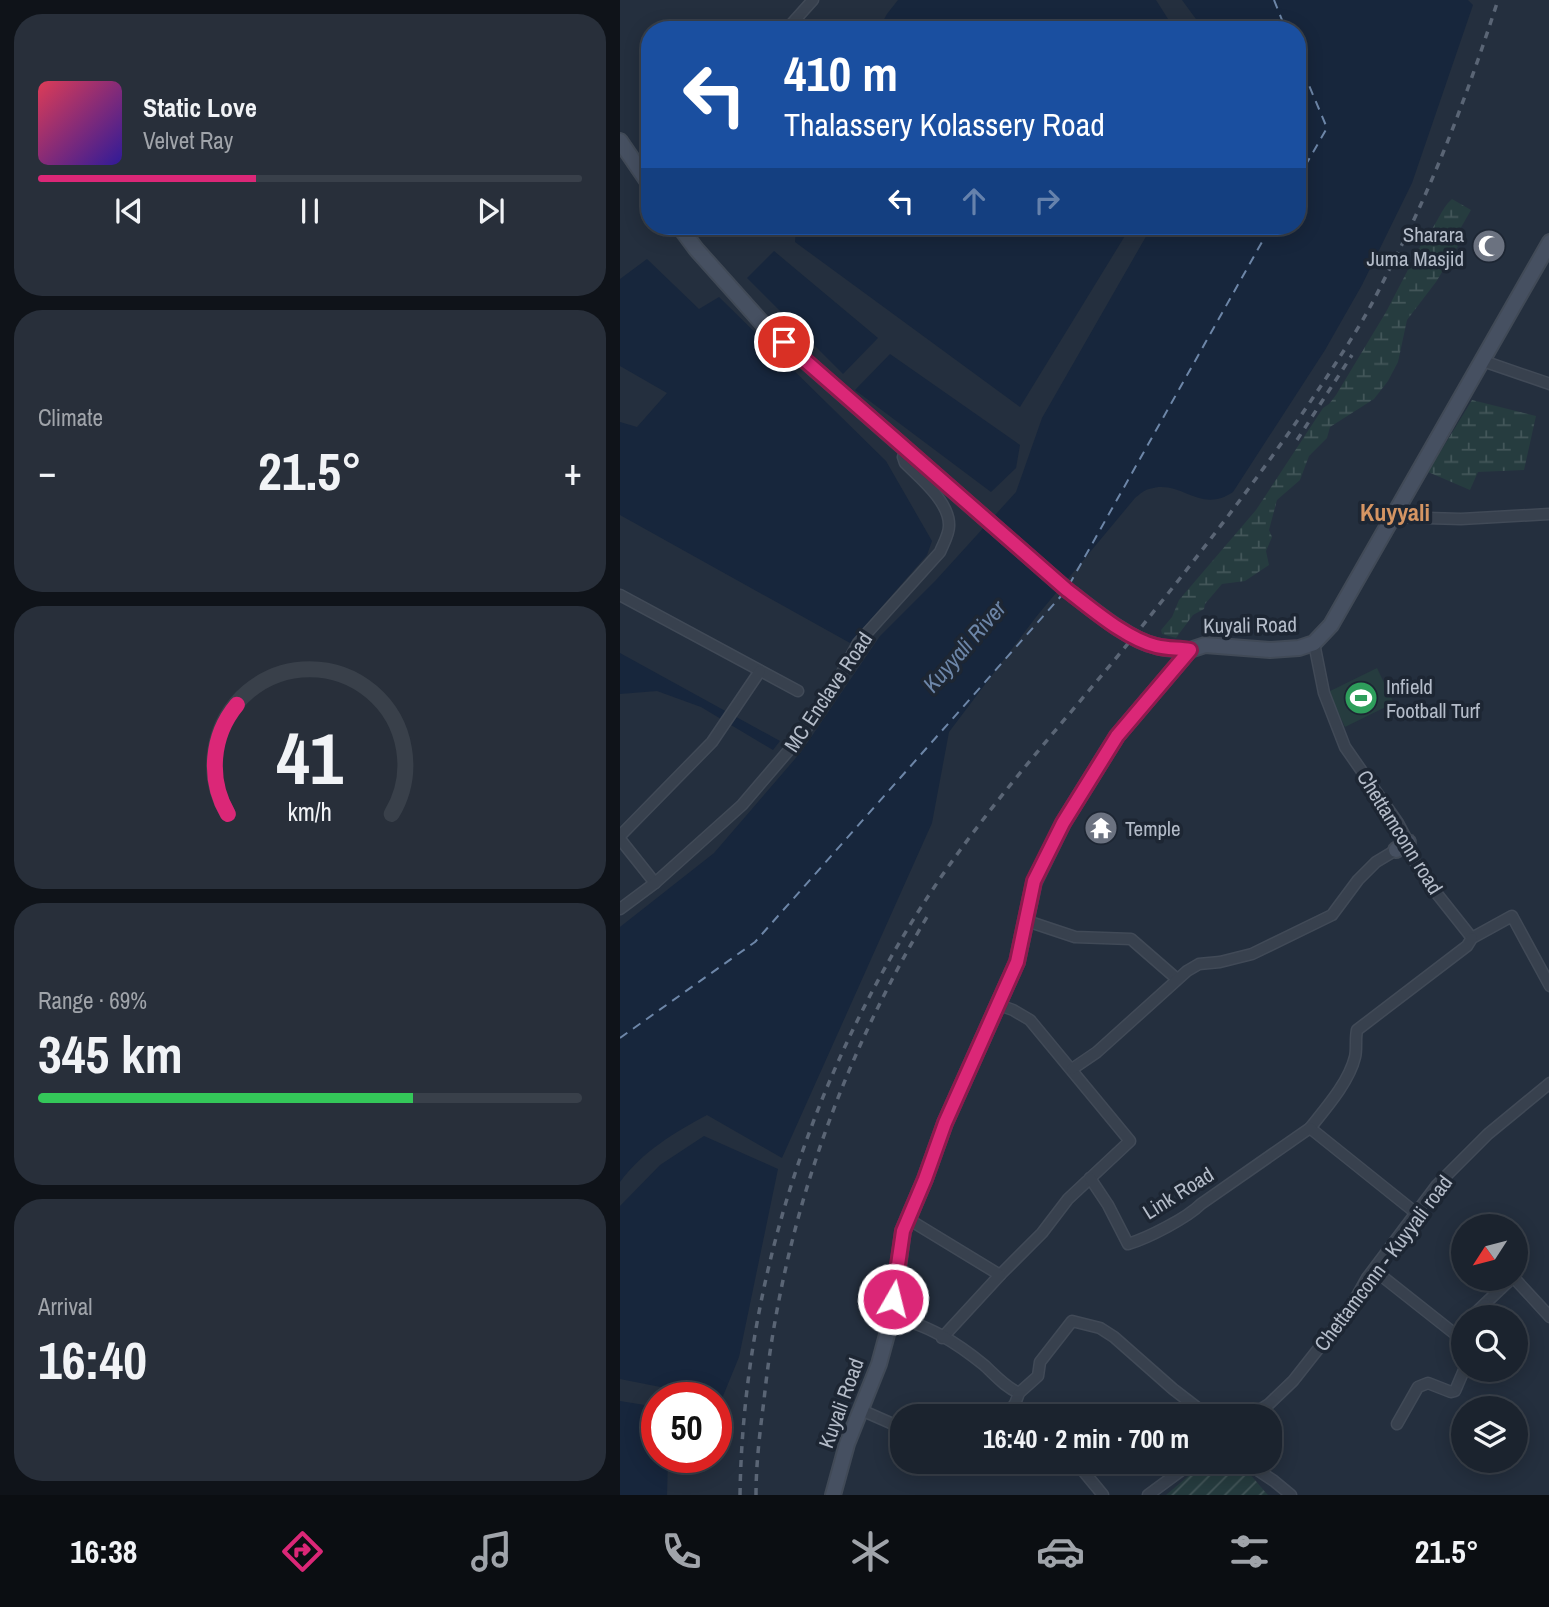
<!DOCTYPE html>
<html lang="en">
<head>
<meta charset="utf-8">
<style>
	:root { --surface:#1b232e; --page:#282f3a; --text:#f1f3f6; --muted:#a0a4aa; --line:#39404a; --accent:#db2777 }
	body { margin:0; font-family:"Archivo Narrow",sans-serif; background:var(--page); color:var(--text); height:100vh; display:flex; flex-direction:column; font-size:26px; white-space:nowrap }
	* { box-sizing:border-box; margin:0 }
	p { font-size:23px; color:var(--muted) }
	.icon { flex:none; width:38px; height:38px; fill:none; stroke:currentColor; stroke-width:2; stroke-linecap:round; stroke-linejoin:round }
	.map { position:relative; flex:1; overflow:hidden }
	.panel { display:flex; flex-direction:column; gap:14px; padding:14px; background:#0f1319; width:620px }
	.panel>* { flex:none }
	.top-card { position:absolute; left:21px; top:21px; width:665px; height:214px; border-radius:28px; box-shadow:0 4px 18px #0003,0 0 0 2px var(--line); background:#1a4fa0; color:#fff; overflow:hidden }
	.needle { width:46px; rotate:234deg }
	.controls { position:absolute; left:831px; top:1214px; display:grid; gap:14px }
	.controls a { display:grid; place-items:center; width:77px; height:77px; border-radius:50%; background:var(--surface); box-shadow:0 4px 18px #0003,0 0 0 2px var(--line); font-size:35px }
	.speed { position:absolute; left:21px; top:1382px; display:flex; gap:14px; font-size:35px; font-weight:700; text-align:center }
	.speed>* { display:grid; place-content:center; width:91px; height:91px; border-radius:50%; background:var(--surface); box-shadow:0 4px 18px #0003,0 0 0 2px var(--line); line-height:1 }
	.speed .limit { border:10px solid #d22; background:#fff; color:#111 }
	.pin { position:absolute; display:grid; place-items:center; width:60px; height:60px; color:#fff; margin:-30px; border:4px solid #fff; border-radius:50%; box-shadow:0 2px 7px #0007 }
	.me { position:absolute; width:77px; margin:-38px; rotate:8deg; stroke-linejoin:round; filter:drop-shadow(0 0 5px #0008) }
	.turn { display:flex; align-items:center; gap:24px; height:147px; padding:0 28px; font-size:32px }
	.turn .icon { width:91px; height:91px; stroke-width:2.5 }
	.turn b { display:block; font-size:49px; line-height:60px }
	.lanes { display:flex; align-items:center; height:66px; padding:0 28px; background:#0003; justify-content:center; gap:35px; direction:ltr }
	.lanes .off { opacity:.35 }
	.big { font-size:52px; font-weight:700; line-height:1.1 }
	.panel .widget { flex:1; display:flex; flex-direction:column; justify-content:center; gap:10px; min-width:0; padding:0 24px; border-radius:28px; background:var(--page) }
	.panel .dial { align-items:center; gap:0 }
	.dial svg { height:182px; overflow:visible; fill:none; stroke:var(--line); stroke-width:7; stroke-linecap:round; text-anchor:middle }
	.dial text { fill:var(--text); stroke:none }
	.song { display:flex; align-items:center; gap:21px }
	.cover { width:84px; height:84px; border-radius:10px; background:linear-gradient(135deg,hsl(350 70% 55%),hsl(250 70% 35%)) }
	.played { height:7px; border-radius:4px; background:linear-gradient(90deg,var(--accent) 40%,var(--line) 40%) }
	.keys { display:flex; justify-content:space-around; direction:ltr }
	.heat { display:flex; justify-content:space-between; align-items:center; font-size:38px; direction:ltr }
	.charge { height:10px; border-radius:5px; background:linear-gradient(90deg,#34c759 69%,var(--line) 0) }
	.trip { position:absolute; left:270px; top:1404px; width:392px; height:70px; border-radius:28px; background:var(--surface); box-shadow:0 4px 18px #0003,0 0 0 2px var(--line); font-weight:700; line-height:70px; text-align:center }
	.tab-bar { display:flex; height:112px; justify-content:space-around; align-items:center; background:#0b0e12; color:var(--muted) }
	.tab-bar .icon { width:49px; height:49px }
	.tab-bar .current { color:var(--accent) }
	.tab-bar b { font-size:32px; color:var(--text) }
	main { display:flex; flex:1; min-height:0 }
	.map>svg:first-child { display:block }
	.green { fill:#263c3f }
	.wetland { fill:url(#wetland-marsh) }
	.garden { fill:url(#garden-furrows) }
	.water { fill:#17263c }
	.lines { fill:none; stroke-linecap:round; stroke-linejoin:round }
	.ferry { stroke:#6d86a8; stroke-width:2; stroke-dasharray:9 7; stroke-linecap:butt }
	.street-casing { stroke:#414a57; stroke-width:13 }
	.secondary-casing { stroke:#414a57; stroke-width:18 }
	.street { stroke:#38414e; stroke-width:10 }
	.secondary { stroke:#465061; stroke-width:14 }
	.rail { stroke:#5a6575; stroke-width:3.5; stroke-dasharray:7 7; stroke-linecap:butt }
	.route-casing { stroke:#8e194d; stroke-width:18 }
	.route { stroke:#db2777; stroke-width:12 }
	.labels { text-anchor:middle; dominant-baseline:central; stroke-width:7; stroke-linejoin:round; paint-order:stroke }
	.poi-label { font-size:21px; fill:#b4bcc9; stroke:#1d2633; text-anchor:start }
	.street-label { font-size:21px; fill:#b4bcc9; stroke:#1d2633 }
	.water-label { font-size:23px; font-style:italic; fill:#6d86a8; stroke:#1d2633 }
	.quarter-label { font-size:24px; font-weight:bold; fill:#d59563; stroke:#1d2633 }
</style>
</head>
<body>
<main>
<section class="panel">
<div class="widget">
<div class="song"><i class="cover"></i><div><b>Static Love</b><p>Velvet Ray</p></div></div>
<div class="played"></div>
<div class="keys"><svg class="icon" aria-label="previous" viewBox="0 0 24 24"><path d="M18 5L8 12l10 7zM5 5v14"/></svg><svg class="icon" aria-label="pause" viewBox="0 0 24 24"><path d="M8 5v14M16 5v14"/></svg><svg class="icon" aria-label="next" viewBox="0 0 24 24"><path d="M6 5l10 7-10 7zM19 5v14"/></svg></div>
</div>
<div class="widget"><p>Climate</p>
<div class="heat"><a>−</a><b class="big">21.5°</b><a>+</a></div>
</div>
<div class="widget dial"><svg viewBox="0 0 100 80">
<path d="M14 69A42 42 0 1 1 86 69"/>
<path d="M14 69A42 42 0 0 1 18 21" stroke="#db2777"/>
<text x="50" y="56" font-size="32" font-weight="700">41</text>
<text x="50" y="72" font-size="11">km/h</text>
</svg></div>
<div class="widget"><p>Range · 69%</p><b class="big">345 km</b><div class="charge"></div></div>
<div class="widget"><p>Arrival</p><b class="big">16:40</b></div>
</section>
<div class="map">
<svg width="930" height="1495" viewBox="0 0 930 1495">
	<defs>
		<pattern id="wetland-marsh" width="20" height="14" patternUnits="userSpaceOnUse" patternTransform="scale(1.75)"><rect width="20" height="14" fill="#263c3f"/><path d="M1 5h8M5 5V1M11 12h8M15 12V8" fill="none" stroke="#435659"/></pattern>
		<pattern id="garden-furrows" width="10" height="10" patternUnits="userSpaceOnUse" patternTransform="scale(1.75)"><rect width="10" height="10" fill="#263c3f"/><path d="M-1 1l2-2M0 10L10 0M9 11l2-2" fill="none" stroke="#435659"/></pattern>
	</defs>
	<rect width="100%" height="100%" fill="#242f3e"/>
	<path class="green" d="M757,668l17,35 -49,24 -17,-35z"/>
	<g class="wetland">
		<path d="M832,199l19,11 -16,28 3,8 -22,36 -29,38 -9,42 -10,19 -14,18 -44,28 -3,11 -18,18 -9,24 -23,20 -8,30 3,7 -6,14 3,14 -24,16 -23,3 -17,20 -1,5 -11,6 -17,23 -14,-4 -1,-4 11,-13 7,-17 77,-90 67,-102 6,-4 7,-9 50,-83 39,-75c13,-12 15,-28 27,-38z"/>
		<path d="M852,400l64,16 -12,54 -46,2 -8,18 -42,-18z"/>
	</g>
	<path class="garden" d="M586,1461c38,0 38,7 62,34h-102z"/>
	<g class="water">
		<path d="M278,0h258l19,30h-297l9,-16z"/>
		<path d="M562,0h286l5,5 -61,178 -50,102 -37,65 -92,142c-34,23 -51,-14 -84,-3 -5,1 -10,6 -14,9l-99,119 -87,115 -17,91 -150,335 -75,-43c-32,17 -65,37 -87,67v-255l94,-74 87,-101 79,-116 56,-56 80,-88 26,-74 110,-192h145v-196h-93z"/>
		<path d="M176,226h335l-111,181 -225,-165z"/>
		<path d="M154,251l104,87 -35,36 -96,-96z"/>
		<path d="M27,259l52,50 20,-12 167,164 46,80 -5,14 -77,88 -230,-128v-93l17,5 30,-34 -47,-27v-87z"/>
		<path d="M270,354l130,91 -4,23 -25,24 -136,-102z"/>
		<path d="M0,653l160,88 -7,9 -72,-43 -44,-16 -37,3z"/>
		<path d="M84,1136l74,33 -39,188 -18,44 -5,-3 -96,-19v-173l40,-41z"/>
		<path d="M0,1401l37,6v51h11l-1,37h-47z"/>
	</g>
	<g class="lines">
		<g class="ferry">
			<path d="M654,0l12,30"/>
			<path d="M677,57l30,71 -30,52"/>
			<path d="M449,585l202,-359"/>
			<path d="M0,1038l135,-96 307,-347"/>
		</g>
		<defs>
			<g id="street">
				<path d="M166,30l27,-30"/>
				<path d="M863,361l67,23"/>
				<path d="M774,517l67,2 89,-5"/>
				<path d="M0,595l178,96"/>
				<path d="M694,643l10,50 21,54 53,76 10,19 5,17 17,26 42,53 40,-22 38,70"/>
				<path d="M0,836l92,-94 48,-71"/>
				<path d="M0,839l35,44"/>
				<path d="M0,909l35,-26 87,-78 59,-69 31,-45 26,-48 82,-91c3,-8 9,-17 9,-26 1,-24 -29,-48 -44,-63l-2,-6 7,-6"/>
				<path d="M407,921l48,16 56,2 46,40"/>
				<path d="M379,1005l14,5 17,10 100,121 -62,58 -26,34 -42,42"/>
				<path d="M452,1069l25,-17 90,-81 12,-7 21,-2 32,-8 80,-39 26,-35 18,-18 20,-12"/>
				<path d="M690,1128c16,-20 39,-46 45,-71 2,-8 0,-18 2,-27l110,-84 5,-8"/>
				<path d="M470,1178l18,27 20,39c20,-6 59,-26 73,-40l109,-76 106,85"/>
				<path d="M288,1219l92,56 -58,63"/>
				<path d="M754,1270l81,64 9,-10"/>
				<path d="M895,1279l35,38"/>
				<path d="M850,1318l41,-39"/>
				<path d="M865,1318l2,-7 -2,-7"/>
				<path d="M271,1320c30,-2 71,27 93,45 11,10 21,22 35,28"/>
				<path d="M395,1404l13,12"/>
				<path d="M241,1410l41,18"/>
				<path d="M385,1416l10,-12 4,-11 19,-17 2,-14 32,-41 28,7 14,9 59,52 35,27"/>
				<path d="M630,1416l19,-12 24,-23 56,-71 18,-32 70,-93 51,-51 62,-51"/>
				<path d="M777,1424l21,-37 10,-4 23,9 4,-1 9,-21"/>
				<path d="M342,1461h5"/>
				<path d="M455,1461l28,34"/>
				<path d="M624,1461l30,20 17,14"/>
				<path d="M528,1495l46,-34"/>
			</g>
			<g id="secondary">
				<path d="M0,141l30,44"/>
				<path d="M59,226l17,23 67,75 304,266c23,17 61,50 89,56 11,3 23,3 34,4"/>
				<path d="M776,850l12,-8"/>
				<path d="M213,1495l14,-51 32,-80 12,-44 12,-89 22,-52 20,-56 72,-161 17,-80 29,-59 54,-87 73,-86 15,-5 65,5 29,-2 15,-5 17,-18 219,-383"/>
			</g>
		</defs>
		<use href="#street" class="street-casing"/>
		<use href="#secondary" class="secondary-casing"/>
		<use href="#street" class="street"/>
		<use href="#secondary" class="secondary"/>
		<g class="rail">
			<path d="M677,440l55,-85"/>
			<path d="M120,1495c3,-205 69,-410 178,-583 63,-100 143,-186 217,-277 80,-100 159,-202 226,-312 10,-17 19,-35 28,-53 45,-86 79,-177 109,-270"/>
			<path d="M136,1495c0,-32 4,-64 8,-95 18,-173 76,-339 166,-488"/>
		</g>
	</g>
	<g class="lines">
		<defs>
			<path id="route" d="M164,342l283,248c24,18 59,49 89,56 11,3 23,2 34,4l-73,86 -54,87 -29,58 -17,81 -72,161 -20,56 -22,52 -10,68"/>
		</defs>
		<use href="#route" class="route-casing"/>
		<use href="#route" class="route"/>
	</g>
	<defs>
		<symbol id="mosque-disc" viewBox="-11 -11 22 22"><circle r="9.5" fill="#6b7280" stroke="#1d2633"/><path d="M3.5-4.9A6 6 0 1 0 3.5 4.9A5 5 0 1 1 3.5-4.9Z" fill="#fff"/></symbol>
		<symbol id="stadium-disc" viewBox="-11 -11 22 22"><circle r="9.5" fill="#2e9e5b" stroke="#1d2633"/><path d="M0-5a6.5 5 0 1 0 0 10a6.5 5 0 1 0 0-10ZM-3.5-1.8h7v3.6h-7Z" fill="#fff"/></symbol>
		<symbol id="temple-disc" viewBox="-11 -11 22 22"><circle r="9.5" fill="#6b7280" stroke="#1d2633"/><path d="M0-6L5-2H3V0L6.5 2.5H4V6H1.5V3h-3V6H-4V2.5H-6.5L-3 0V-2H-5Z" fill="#fff"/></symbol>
	</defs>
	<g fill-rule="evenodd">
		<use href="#mosque-disc" x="850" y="227" width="38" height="38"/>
		<use href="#stadium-disc" x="722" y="679" width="38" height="38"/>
		<use href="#temple-disc" x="462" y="809" width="38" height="38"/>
	</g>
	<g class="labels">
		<g class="poi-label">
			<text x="844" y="234" text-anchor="end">Sharara<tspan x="844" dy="24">Juma Masjid</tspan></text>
			<text x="766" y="686">Infield<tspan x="766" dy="24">Football Turf</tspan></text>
			<text x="505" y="828">Temple</text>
		</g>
		<g class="street-label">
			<text transform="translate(630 625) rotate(-1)">Kuyali Road</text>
			<text transform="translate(208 692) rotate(-56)">MC Enclave Road</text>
			<text transform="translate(780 832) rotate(58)">Chettamconn road</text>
			<text transform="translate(558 1193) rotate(-32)">Link Road</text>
			<text transform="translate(763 1263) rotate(-53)">Chettamconn - Kuyyali road</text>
			<text transform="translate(221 1403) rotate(-70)">Kuyali Road</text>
		</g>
		<g class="water-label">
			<text transform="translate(344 646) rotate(-49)">Kuyyali River</text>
		</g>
		<g class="quarter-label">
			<text x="775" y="512">Kuyyali</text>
		</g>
	</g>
</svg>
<div class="controls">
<a><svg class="needle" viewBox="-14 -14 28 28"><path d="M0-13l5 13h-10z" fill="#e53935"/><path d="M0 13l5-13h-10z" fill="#a0a4aa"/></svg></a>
<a><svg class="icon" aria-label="search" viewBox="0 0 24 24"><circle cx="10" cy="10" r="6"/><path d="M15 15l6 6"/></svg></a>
<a><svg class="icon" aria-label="layers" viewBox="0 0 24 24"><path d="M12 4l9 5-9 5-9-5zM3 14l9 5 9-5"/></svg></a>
</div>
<div class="speed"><div class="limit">50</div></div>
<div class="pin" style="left:164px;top:342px;background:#d93025"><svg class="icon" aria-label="arrive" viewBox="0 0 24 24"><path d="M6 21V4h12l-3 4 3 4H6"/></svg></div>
<svg class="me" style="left:273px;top:1299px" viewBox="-20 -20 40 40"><circle r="17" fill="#db2777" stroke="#fff" stroke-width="3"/><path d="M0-11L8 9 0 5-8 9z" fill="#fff"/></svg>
<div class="trip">16:40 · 2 min · 700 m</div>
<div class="top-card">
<div class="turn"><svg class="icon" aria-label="left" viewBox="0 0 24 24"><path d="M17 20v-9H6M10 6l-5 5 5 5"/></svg><div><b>410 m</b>Thalassery Kolassery Road</div></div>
<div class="lanes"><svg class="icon" aria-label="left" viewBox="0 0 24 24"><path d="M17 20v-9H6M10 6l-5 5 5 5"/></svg><svg class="icon off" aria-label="ahead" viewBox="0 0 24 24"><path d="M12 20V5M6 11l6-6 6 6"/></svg><svg class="icon off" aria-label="right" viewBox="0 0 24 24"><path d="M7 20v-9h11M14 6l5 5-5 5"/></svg></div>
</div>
</div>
</main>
<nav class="tab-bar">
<b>16:38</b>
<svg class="icon current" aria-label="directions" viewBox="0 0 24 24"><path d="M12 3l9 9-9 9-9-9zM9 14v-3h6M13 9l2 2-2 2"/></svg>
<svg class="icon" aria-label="music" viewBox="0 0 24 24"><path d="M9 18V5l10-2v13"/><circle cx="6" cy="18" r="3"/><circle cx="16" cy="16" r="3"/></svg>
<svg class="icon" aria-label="phone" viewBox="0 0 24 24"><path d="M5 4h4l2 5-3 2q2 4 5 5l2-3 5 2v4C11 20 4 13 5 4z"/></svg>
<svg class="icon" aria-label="climate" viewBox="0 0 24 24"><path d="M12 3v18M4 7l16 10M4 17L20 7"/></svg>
<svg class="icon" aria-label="car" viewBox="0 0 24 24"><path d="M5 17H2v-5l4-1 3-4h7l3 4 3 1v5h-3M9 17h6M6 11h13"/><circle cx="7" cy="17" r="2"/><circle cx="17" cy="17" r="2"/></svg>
<svg class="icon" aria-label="filters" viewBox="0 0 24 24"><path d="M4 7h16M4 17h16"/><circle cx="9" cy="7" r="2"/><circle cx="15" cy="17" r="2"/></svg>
<b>21.5°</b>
</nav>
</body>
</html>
